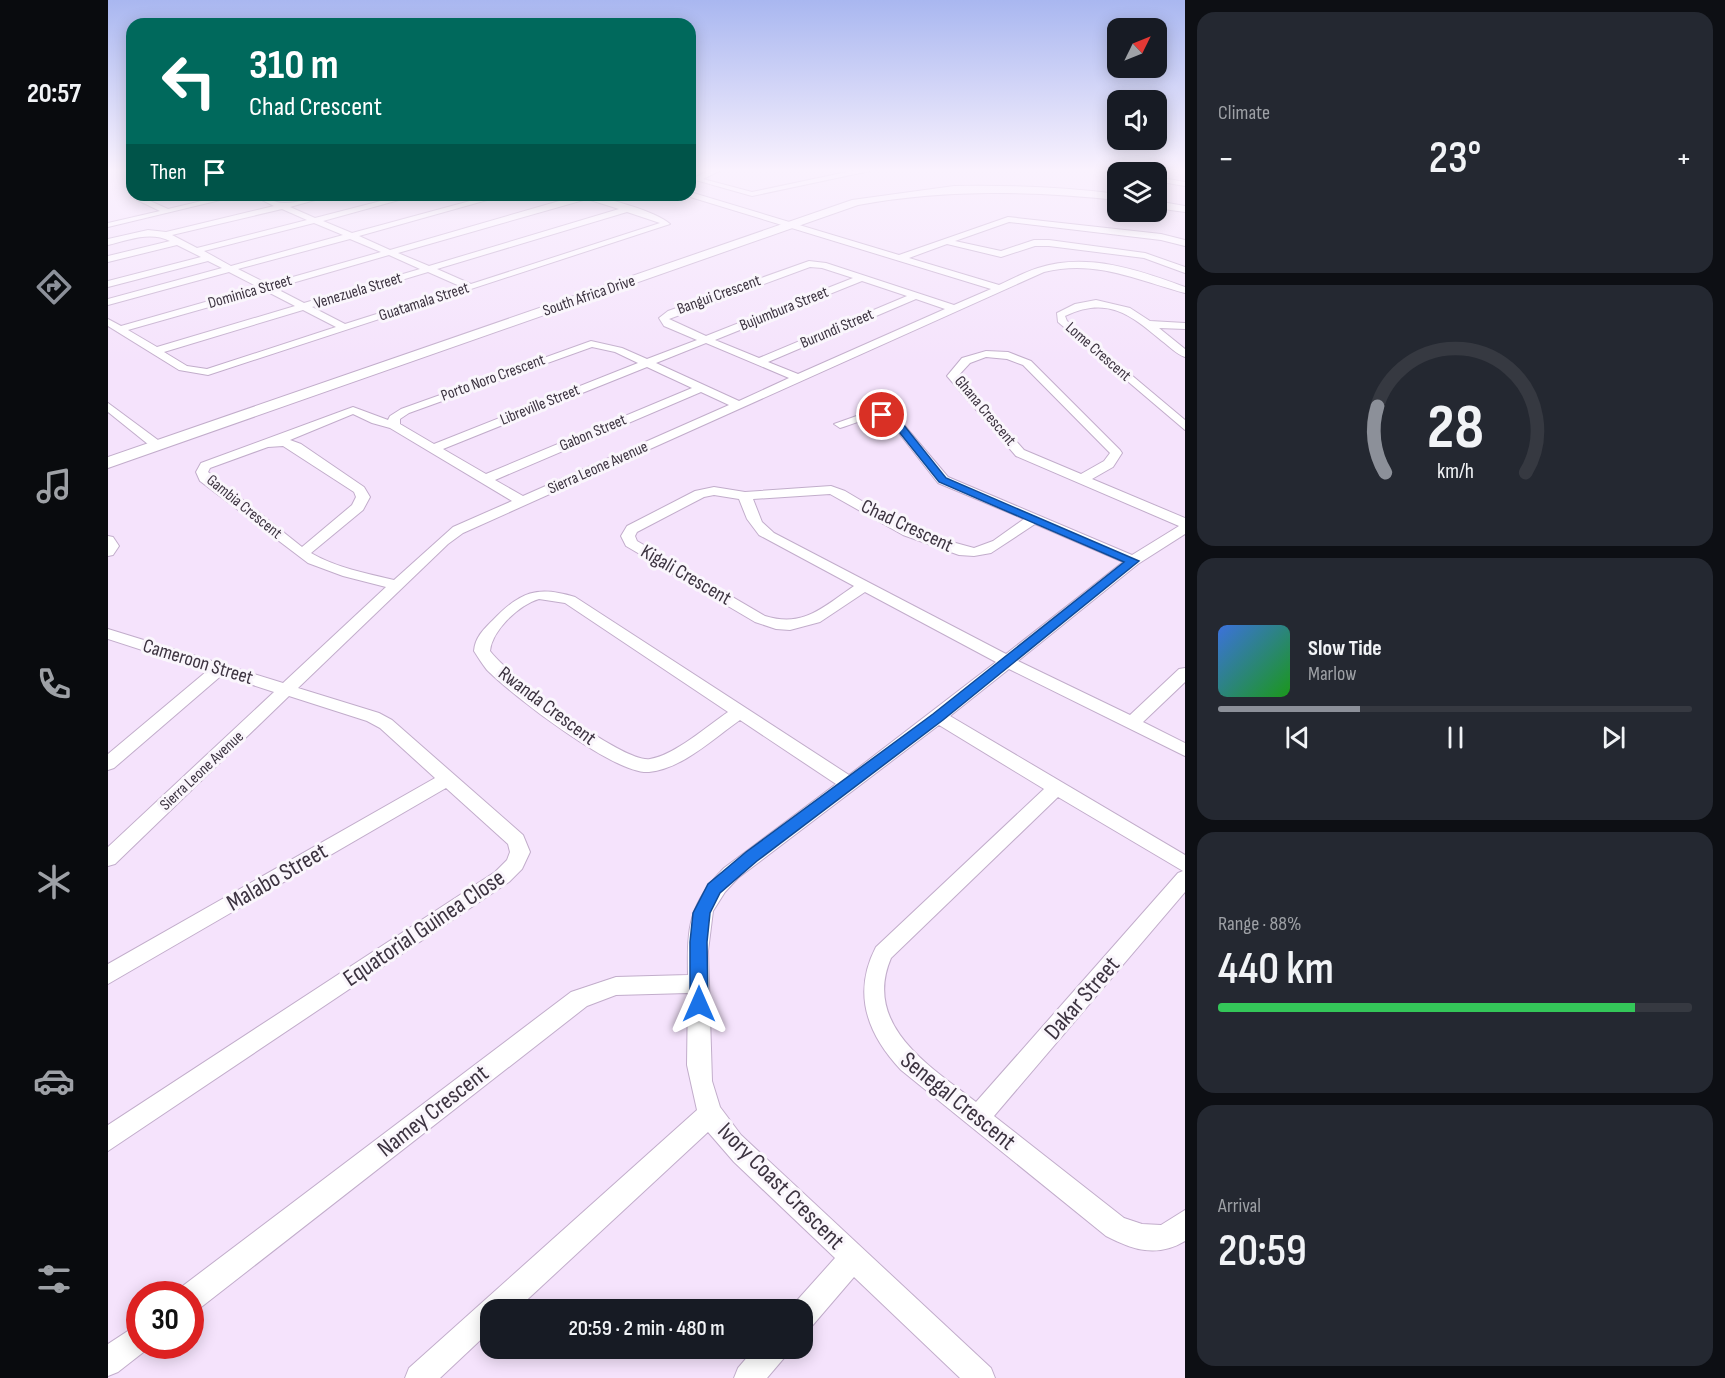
<!DOCTYPE html>
<html lang="en">
<head>
<meta charset="utf-8">
<style>
	:root { --surface:#171b24; --page:#242831; --text:#f1f3f6; --muted:#9ea1a6; --line:#363941; --accent:#8c9099 }
	body { margin:0; font-family:"Sofia Sans Condensed",sans-serif; background:var(--page); color:var(--text); height:100vh; display:flex; flex-direction:column; font-size:22px; white-space:nowrap }
	* { box-sizing:border-box; margin:0 }
	p { font-size:20px; color:var(--muted) }
	.icon { flex:none; width:33px; height:33px; fill:none; stroke:currentColor; stroke-width:2; stroke-linecap:round; stroke-linejoin:round }
	.map { position:relative; flex:1; overflow:hidden }
	.sheet { display:flex; flex-direction:column; gap:12px; padding:12px; background:#0d0f14; width:540px }
	.sheet>* { flex:none }
	.top-card { position:absolute; left:18px; top:18px; width:570px; height:183px; border-radius:18px; box-shadow:0 3px 15px #0003; background:#00695c; color:#fff; overflow:hidden }
	.needle { width:39px; rotate:47deg }
	.buttons { position:absolute; left:999px; top:18px; display:grid; gap:12px }
	.buttons a { display:grid; place-items:center; width:60px; height:60px; border-radius:12px; background:var(--surface); box-shadow:0 3px 15px #0003; font-size:30px }
	.speed { position:absolute; left:18px; top:1281px; display:flex; gap:12px; font-size:30px; font-weight:700; text-align:center }
	.speed>* { display:grid; place-content:center; width:78px; height:78px; border-radius:50%; background:var(--surface); box-shadow:0 3px 15px #0003; line-height:1 }
	.speed .limit { border:9px solid #d22; background:#fff; color:#111 }
	.pin { position:absolute; display:grid; place-items:center; width:51px; height:51px; color:#fff; margin:-26px; border:3px solid #fff; border-radius:50%; box-shadow:0 2px 6px #0007 }
	.me { position:absolute; width:66px; margin:-33px; rotate:0deg; stroke-linejoin:round; filter:drop-shadow(0 0 4px #0008) }
	.turn { display:flex; align-items:center; gap:21px; height:126px; padding:0 24px; font-size:27px }
	.turn .icon { width:78px; height:78px; stroke-width:2.5 }
	.turn b { display:block; font-size:42px; line-height:51px }
	.then { display:flex; align-items:center; height:57px; padding:0 24px; background:#0003; gap:12px; font-size:22px }
	.big { font-size:45px; font-weight:600; line-height:1.1 }
	.sheet .card { flex:1; display:flex; flex-direction:column; justify-content:center; gap:9px; min-width:0; padding:0 21px; border-radius:18px; background:var(--page) }
	.sheet .dial { align-items:center; gap:0 }
	.dial svg { height:156px; overflow:visible; fill:none; stroke:var(--line); stroke-width:7; stroke-linecap:round; text-anchor:middle }
	.dial text { fill:var(--text); stroke:none }
	.song { display:flex; align-items:center; gap:18px }
	.cover { width:72px; height:72px; border-radius:9px; background:linear-gradient(135deg,hsl(220 70% 55%),hsl(120 70% 35%)) }
	.played { height:6px; border-radius:3px; background:linear-gradient(90deg,var(--accent) 30%,var(--line) 30%) }
	.keys { display:flex; justify-content:space-around; direction:ltr }
	.heat { display:flex; justify-content:space-between; align-items:center; font-size:33px; direction:ltr }
	.charge { height:9px; border-radius:4px; background:linear-gradient(90deg,#34c759 88%,var(--line) 0) }
	.trip { position:absolute; left:372px; top:1299px; width:333px; height:60px; border-radius:18px; background:var(--surface); box-shadow:0 3px 15px #0003; font-weight:600; line-height:60px; text-align:center }
	main { display:flex; flex:1; min-height:0 }
	.tabs { display:flex; flex-direction:column; width:108px; justify-content:space-around; align-items:center; background:#090b0e; color:var(--muted) }
	.tabs .icon { width:42px; height:42px }
	.tabs .selected { color:var(--accent) }
	.tabs b { font-size:27px; color:var(--text) }
	.map>svg:first-child { display:block }
	.lines { fill:none; stroke-linecap:round; stroke-linejoin:round }
	.stream { stroke:#eabcfc; stroke-width:2 }
	.street-casing { stroke:#c2adcb; stroke-width:2 }
	.secondary-casing { stroke:#c2adcb; stroke-width:2 }
	.street { fill:#fff; fill-rule:evenodd }
	.secondary { fill:#fff; fill-rule:evenodd }
	.route { fill:#1a73e8; stroke:#114b97; stroke-width:1.5 }
	.labels { text-anchor:middle; dominant-baseline:central; stroke-width:6; stroke-linejoin:round; paint-order:stroke }
	.far-street-label { font-size:16px; fill:#3c3340; stroke:#faf6fc }
	.street-label { font-size:20px; fill:#3c3340; stroke:#faf6fc }
	.near-street-label { font-size:24px; fill:#3c3340; stroke:#faf6fc }
</style>
</head>
<body>
<main>
<nav class="tabs">
<b>20:57</b>
<svg class="icon selected" aria-label="directions" viewBox="0 0 24 24"><path d="M12 3l9 9-9 9-9-9zM9 14v-3h6M13 9l2 2-2 2"/></svg>
<svg class="icon" aria-label="music" viewBox="0 0 24 24"><path d="M9 18V5l10-2v13"/><circle cx="6" cy="18" r="3"/><circle cx="16" cy="16" r="3"/></svg>
<svg class="icon" aria-label="phone" viewBox="0 0 24 24"><path d="M5 4h4l2 5-3 2q2 4 5 5l2-3 5 2v4C11 20 4 13 5 4z"/></svg>
<svg class="icon" aria-label="climate" viewBox="0 0 24 24"><path d="M12 3v18M4 7l16 10M4 17L20 7"/></svg>
<svg class="icon" aria-label="car" viewBox="0 0 24 24"><path d="M5 17H2v-5l4-1 3-4h7l3 4 3 1v5h-3M9 17h6M6 11h13"/><circle cx="7" cy="17" r="2"/><circle cx="17" cy="17" r="2"/></svg>
<svg class="icon" aria-label="filters" viewBox="0 0 24 24"><path d="M4 7h16M4 17h16"/><circle cx="9" cy="7" r="2"/><circle cx="15" cy="17" r="2"/></svg>
</nav>
<div class="map">
<svg width="1077" height="1378" viewBox="0 0 1077 1378">
	<rect width="100%" height="100%" fill="#f5e3fc"/>
	<g class="lines">
		<path class="stream" d="M0,171l9,-2"/>
		<defs>
			<g id="street">
				<path d="M604,169h11l-20,10 49,13 109,-23h18l-127,27 -60,-17z"/>
				<path d="M983,169l30,3h-3v3z"/>
				<path d="M1048,177l29,5v4l-29,-5z"/>
				<path d="M582,192l209,63 109,-38 153,17 24,6v6l-24,-6 -152,-18 -54,19 46,10 33,-11h15l96,13 40,14v6l-41,-15 -95,-12h-14l-34,11 -54,-13 -38,14 90,27c13,-6 26,-13 39,-17 49,-16 101,2 147,19v6c-48,-13 -90,-34 -141,-21l-581,261 -15,11 -150,144 81,25 13,7 131,115 7,17 -8,17 -13,13 -401,269v-26l387,-253 12,-12 3,-8 -2,-8 -62,-56 -338,196v-20l327,-186 -55,-50 -13,-7 -78,-25 -174,168 -7,2v-19l166,-155 -52,-17 -108,93 -6,2v-16l99,-83 -99,-32v-10l175,54 103,-96 -43,-11 -35,-13 -108,-82 -4,-9 5,-9 152,-56 35,13 2,-4 11,-7 190,-68 31,7 25,11 50,-19 -33,-14 -5,-8 9,-7 141,-50 17,2 128,42 37,-16 -304,-93zM702,267l12,1 31,10 -147,58 -37,-17zM754,281l45,15 -148,62 -44,-18zM808,299l29,10 -147,65 -30,-12zM598,343l83,35 -50,23 -83,-38zM484,347l23,5 23,11 -204,81 -34,-20v-5l9,-6zM539,367l45,21 -206,86 -43,-25zM593,392l28,13 -206,91 -28,-16zM245,414l19,9 18,5 122,73 -59,26 -59,53c-29,-7 -57,-12 -83,-27l52,-43 7,-13 -6,-10 -63,-43 -11,-4zM175,446l71,46 2,5 -4,8 -50,42 -94,-75 2,-4 58,-21z"/>
				<path d="M24,193l36,16 59,-14h14l-133,32v-4l52,-12 -29,-14z"/>
				<path d="M144,195c12,0 22,9 33,8 16,0 31,-8 48,-8l-43,12 25,11 89,-23h13l-94,26 29,12 140,-38h13l-146,41 31,14 190,-55c19,0 76,16 90,29l-462,151 -29,-5 -71,-44v-7l13,7 137,-39 -29,-15 -121,33v-6l114,-31 -14,-7 -100,26v-6l93,-24 -24,-12 -69,17v-6l62,-15c-20,-10 -41,-1 -62,4v-6l40,-9 18,2 108,-26zM479,199l32,10 -190,57 -31,-13zM174,209l25,11 -110,28 -25,-13zM519,212l33,11 -189,61 -34,-15zM206,223l29,12 -112,31 -27,-15zM242,239l31,13 -113,32 -30,-15zM281,255l31,14 -116,34 -29,-15zM320,272l34,15 -117,37 -33,-17zM158,291l29,15 -138,41 -29,-17zM195,310l33,17 -129,42 -20,-3 -23,-14z"/>
				<path d="M988,300l34,8 20,13 35,2v6l-26,-1 26,21v8c-9,-3 -16,-11 -23,-16 -32,-27 -55,-45 -97,-25l2,5 118,99v10l-127,-108 -1,-9 18,-9z"/>
				<path d="M878,351l22,1 23,9 89,89 2,3 -9,14 -21,12 93,39v16l-47,30 -120,97 112,54 49,-46 6,-1v14l-42,40 42,21v13l-176,-87 -59,47 235,139v37l-191,224 130,102 18,6 19,1 24,-15v31c-28,17 -52,9 -79,-5l-205,-166c-34,-36 -49,-77 -25,-123l168,-158 -105,-64 -201,153 -13,14 -12,19 -5,40 4,130 8,26 21,28 250,233 4,10h-35l-106,-101 -42,49 -10,4v-20h-11l1,-4 43,-48 -101,-96 -26,-30 -192,178h-26v21l-50,47h-35l4,-10 288,-258 -10,-45 1,-72 -72,2 -29,11 -387,302 -10,3v-17h-12l2,-6 391,-296 45,-15 72,-2c-1,-48 1,-72 36,-107l112,-84 -96,-64c-26,18 -58,49 -91,52 -34,3 -137,-77 -162,-102 -5,-6 -9,-13 -13,-19 1,-14 10,-22 19,-31 27,-28 44,-35 82,-23l274,178 147,-113 -131,-70 -45,30 -30,8 -14,-1 -21,-7 -129,-76 -5,-10 6,-10 68,-35 19,-4 31,5 86,-6 14,5 37,22 48,23 44,12 19,-7 31,-22 -86,-36 -47,-60c-19,-9 -32,-1 -51,5l-6,-4 34,-12 24,3 7,4 49,58 184,78 47,-29 -163,-70 -69,-80 15,-18zM878,357l21,2 16,6 87,88 -6,8 -23,13 -57,-24 -66,-74 12,-13zM722,494l73,41 56,20 15,1 17,-3 44,-29 88,38 -117,92 -232,-121 -12,-11 -9,-23zM606,495l25,4 8,20 12,16 95,51c-31,21 -50,42 -89,30l-128,-75 -2,-5 2,-4 67,-35zM431,599l26,4 163,109c-21,14 -53,43 -78,47 -27,5 -143,-85 -160,-108 2,-21 29,-46 49,-52zM950,797l125,74 -5,2 -202,229c-45,-35 -114,-76 -85,-144z"/>
				<path d="M0,403l54,40v6h-8l-46,-37z"/>
				<path d="M0,536l5,1 6,9 -6,9 -5,1z"/>
				<path d="M32,1323v23l10,1 -32,25 -10,4v-32z"/>
				<path d="M647,1348h33l-4,10 -17,20h-33l4,-10z"/>
			</g>
			<g id="secondary">
				<path d="M846,186c55,-1 109,1 164,8v6c-88,-9 -173,-11 -260,5l-750,263v-11l744,-257z"/>
				<path d="M1048,201l29,5v6l-29,-4z"/>
			</g>
		</defs>
		<use href="#street" class="street-casing"/>
		<use href="#secondary" class="secondary-casing"/>
		<use href="#street" class="street"/>
		<use href="#secondary" class="secondary"/>
	</g>
	<linearGradient id="sky" x2="0" y2="1"><stop stop-color="#a9b7f0"/><stop offset="0.47" stop-color="#faf2fe"/><stop offset="1" stop-color="#faf2fe" stop-opacity="0"/></linearGradient>
	<rect width="1077" height="362" fill="url(#sky)"/>
	<path class="route" d="M774,412l17,7 47,59 193,83 -196,159 -186,141 -37,32 -10,20 -3,29 1,62 -3,5 -6,2 -7,-2 -2,-5v-62l3,-29 15,-29 38,-32 187,-138 191,-152 -185,-80 -47,-59 -15,-8z"/>
	<g class="labels">
		<g class="far-street-label">
			<text transform="translate(250 291) rotate(-17)">Venezuela Street</text>
			<text transform="translate(142 292) rotate(-16)">Dominica Street</text>
			<text transform="translate(611 295) rotate(-20)">Bangui Crescent</text>
			<text transform="translate(481 296) rotate(-19)">South Africa Drive</text>
			<text transform="translate(316 302) rotate(-18)">Guatamala Street</text>
			<text transform="translate(676 309) rotate(-22)">Bujumbura Street</text>
			<text transform="translate(729 329) rotate(-23)">Burundi Street</text>
			<text transform="translate(990 352) rotate(41)">Lome Crescent</text>
			<text transform="translate(385 378) rotate(-20)">Porto Noro Crescent</text>
			<text transform="translate(432 405) rotate(-22)">Libreville Street</text>
			<text transform="translate(877 411) rotate(50)">Ghana Crescent</text>
			<text transform="translate(485 433) rotate(-23)">Gabon Street</text>
			<text transform="translate(490 468) rotate(-24)">Sierra Leone Avenue</text>
			<text transform="translate(136 507) rotate(39)">Gambia Crescent</text>
			<text transform="translate(94 771) rotate(-43)">Sierra Leone Avenue</text>
		</g>
		<g class="street-label">
			<text transform="translate(799 526) rotate(25)">Chad Crescent</text>
			<text transform="translate(578 575) rotate(30)">Kigali Crescent</text>
			<text transform="translate(90 662) rotate(17)">Cameroon Street</text>
			<text transform="translate(439 706) rotate(37)">Rwanda Crescent</text>
		</g>
		<g class="near-street-label">
			<text transform="translate(169 877) rotate(-30)">Malabo Street</text>
			<text transform="translate(316 928) rotate(-34)">Equatorial Guinea Close</text>
			<text transform="translate(974 998) rotate(-49)">Dakar Street</text>
			<text transform="translate(850 1101) rotate(39)">Senegal Crescent</text>
			<text transform="translate(325 1111) rotate(-38)">Namey Crescent</text>
			<text transform="translate(673 1186) rotate(45)">Ivory Coast Crescent</text>
		</g>
	</g>
</svg>
<div class="buttons">
<a><svg class="needle" viewBox="-14 -14 28 28"><path d="M0-13l5 13h-10z" fill="#e53935"/><path d="M0 13l5-13h-10z" fill="#9ea1a6"/></svg></a>
<a><svg class="icon" aria-label="sound" viewBox="0 0 24 24"><path d="M4 9h4l5-4v14l-5-4H4zM17 9q2 3 0 6"/></svg></a>
<a><svg class="icon" aria-label="layers" viewBox="0 0 24 24"><path d="M12 4l9 5-9 5-9-5zM3 14l9 5 9-5"/></svg></a>
</div>
<div class="speed"><div class="limit">30</div></div>
<div class="pin" style="left:774px;top:415px;background:#d93025"><svg class="icon" aria-label="arrive" viewBox="0 0 24 24"><path d="M6 21V4h12l-3 4 3 4H6"/></svg></div>
<svg class="me" style="left:591px;top:1004px" viewBox="-20 -20 40 40"><path d="M0-17L14 15 0 8-14 15z" fill="#1a73e8" stroke="#fff" stroke-width="4"/></svg>
<div class="trip">20:59 · 2 min · 480 m</div>
<div class="top-card">
<div class="turn"><svg class="icon" aria-label="left" viewBox="0 0 24 24"><path d="M17 20v-9H6M10 6l-5 5 5 5"/></svg><div><b>310 m</b>Chad Crescent</div></div>
<div class="then">Then<svg class="icon" aria-label="arrive" viewBox="0 0 24 24"><path d="M6 21V4h12l-3 4 3 4H6"/></svg></div>
</div>
</div>
<section class="sheet">
<div class="card"><p>Climate</p>
<div class="heat"><a>−</a><b class="big">23°</b><a>+</a></div>
</div>
<div class="card dial"><svg viewBox="0 0 100 80">
<path d="M14 69A42 42 0 1 1 86 69"/>
<path d="M14 69A42 42 0 0 1 10 35" stroke="#8c9099"/>
<text x="50" y="56" font-size="32" font-weight="700">28</text>
<text x="50" y="72" font-size="11">km/h</text>
</svg></div>
<div class="card">
<div class="song"><i class="cover"></i><div><b>Slow Tide</b><p>Marlow</p></div></div>
<div class="played"></div>
<div class="keys"><svg class="icon" aria-label="previous" viewBox="0 0 24 24"><path d="M18 5L8 12l10 7zM5 5v14"/></svg><svg class="icon" aria-label="pause" viewBox="0 0 24 24"><path d="M8 5v14M16 5v14"/></svg><svg class="icon" aria-label="next" viewBox="0 0 24 24"><path d="M6 5l10 7-10 7zM19 5v14"/></svg></div>
</div>
<div class="card"><p>Range · 88%</p><b class="big">440 km</b><div class="charge"></div></div>
<div class="card"><p>Arrival</p><b class="big">20:59</b></div>
</section>
</main>
</body>
</html>
